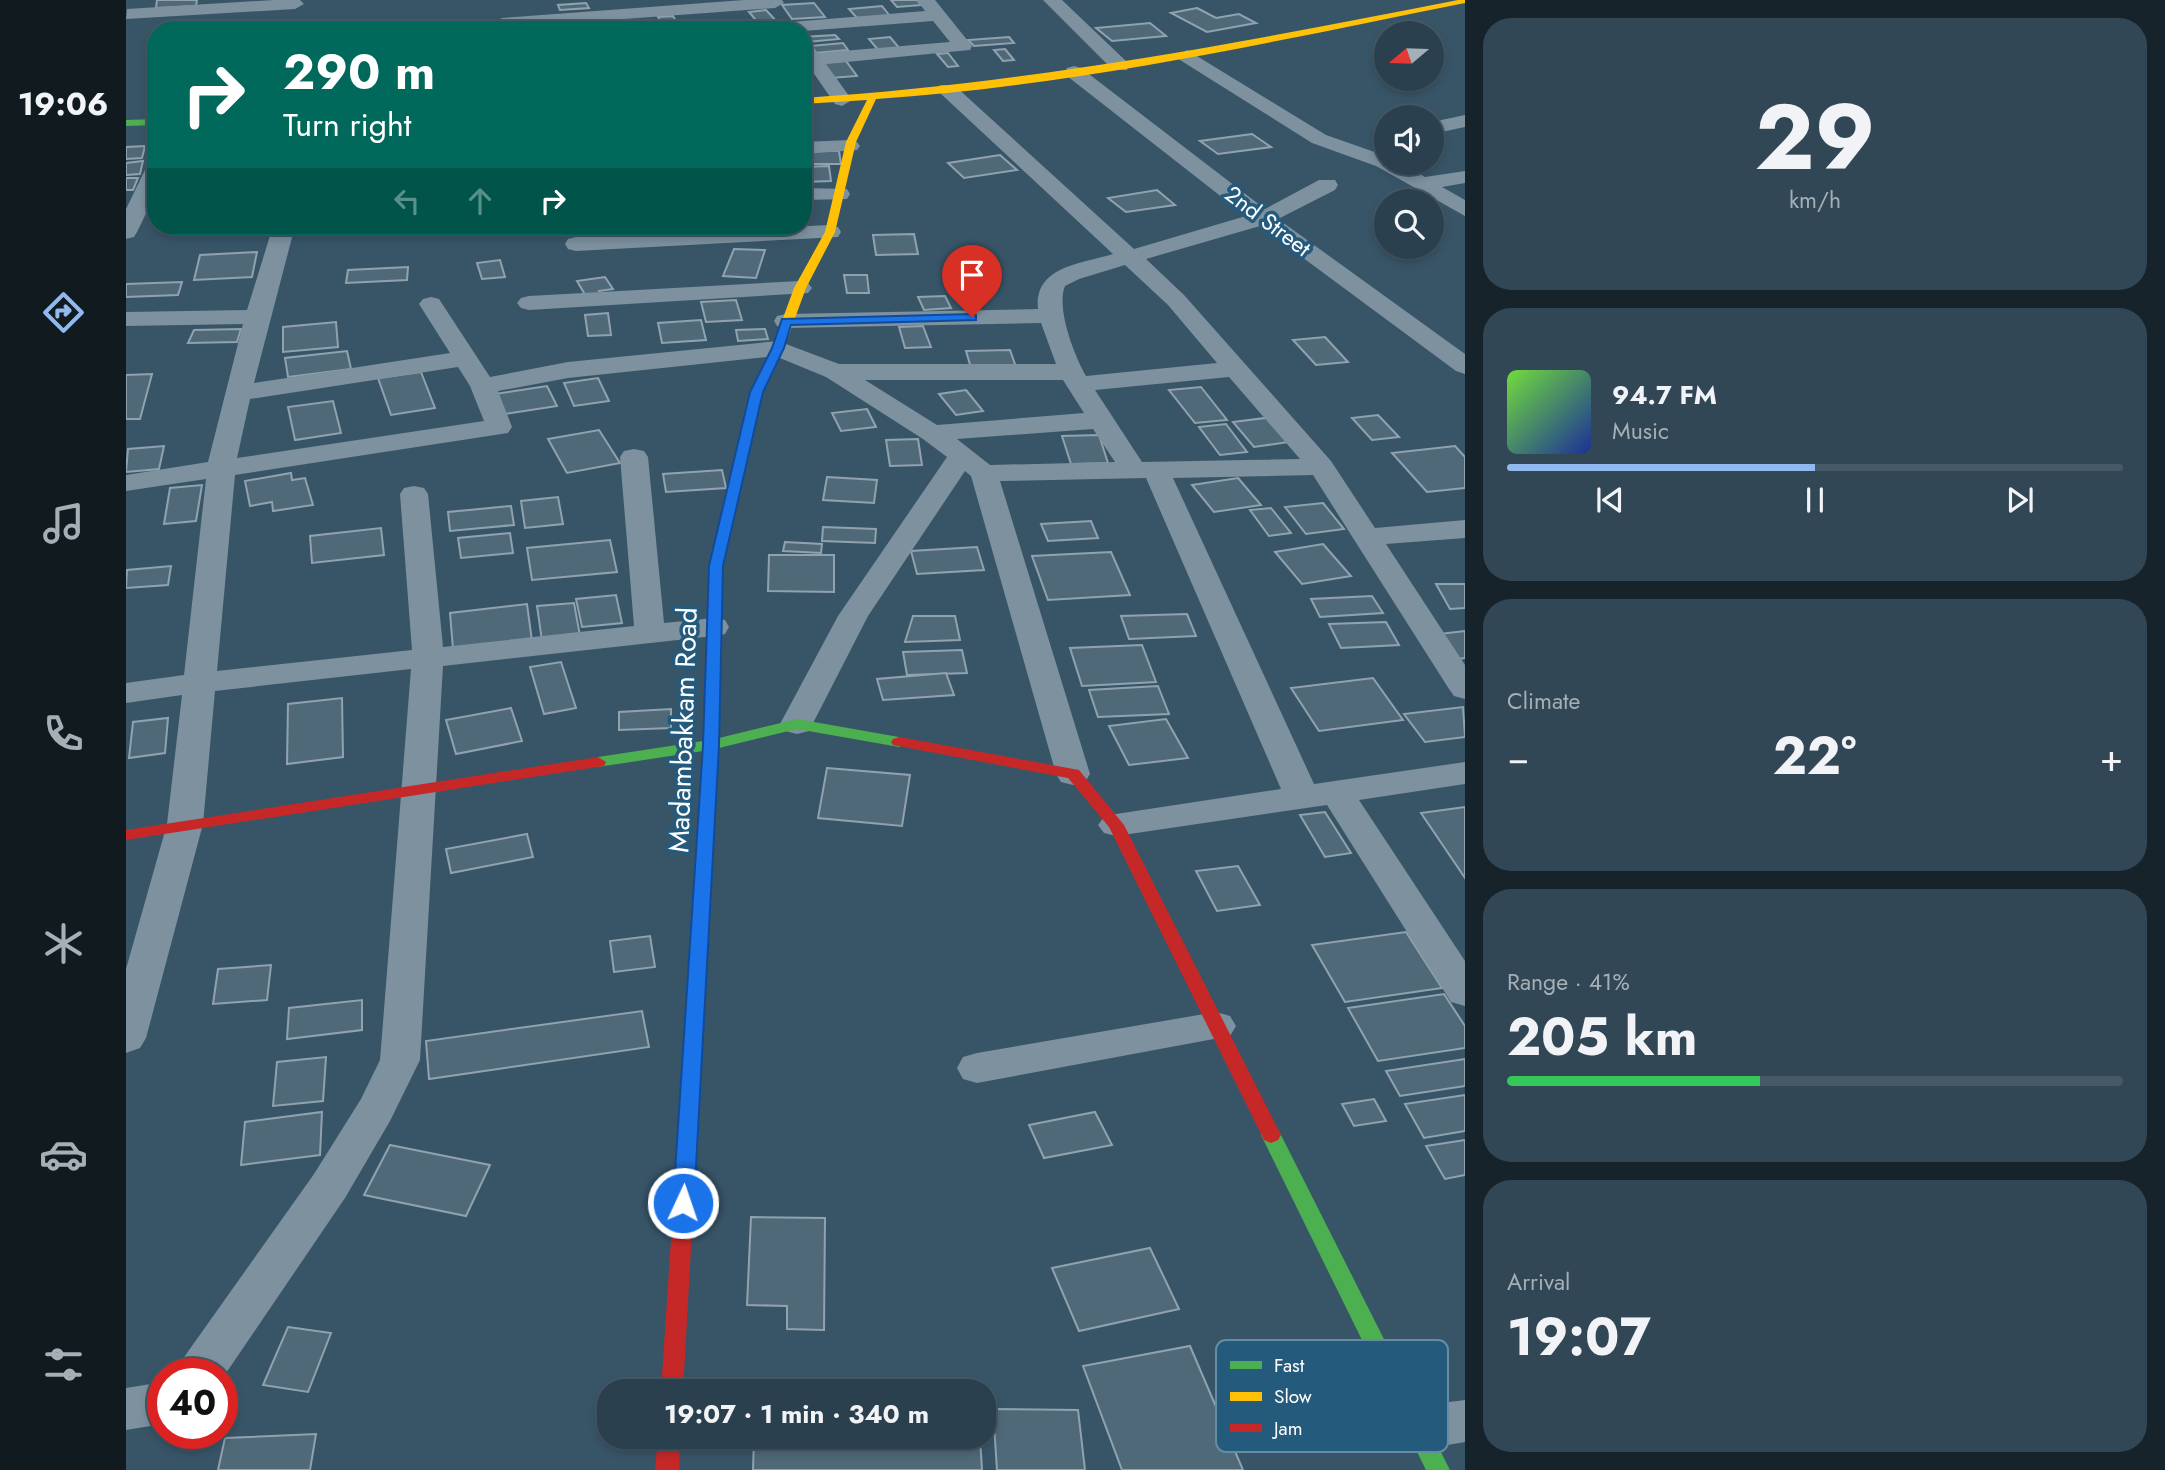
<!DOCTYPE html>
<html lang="en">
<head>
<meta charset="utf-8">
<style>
	:root { --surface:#2a404e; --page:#324755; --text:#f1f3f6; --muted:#a5afb6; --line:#465966; --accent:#90b9f0 }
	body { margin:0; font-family:Jost,sans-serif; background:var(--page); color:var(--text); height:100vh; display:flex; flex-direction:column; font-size:26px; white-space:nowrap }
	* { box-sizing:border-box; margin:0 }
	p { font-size:23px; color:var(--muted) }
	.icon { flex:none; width:38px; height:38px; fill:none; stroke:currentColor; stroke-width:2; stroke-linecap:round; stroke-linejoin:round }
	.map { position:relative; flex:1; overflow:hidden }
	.details { display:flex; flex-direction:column; gap:18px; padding:18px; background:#17232b; width:700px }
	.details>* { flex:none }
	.banner { position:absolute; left:21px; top:21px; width:665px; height:214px; border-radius:28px; box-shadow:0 4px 10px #0003,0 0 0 2px var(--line); background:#00695c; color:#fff; overflow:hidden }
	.needle { width:46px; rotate:251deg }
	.tools { position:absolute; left:1248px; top:21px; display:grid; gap:14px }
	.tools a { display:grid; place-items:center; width:70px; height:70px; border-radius:50%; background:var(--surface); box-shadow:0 4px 10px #0003,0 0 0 2px var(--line); font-size:35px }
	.speed { position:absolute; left:21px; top:1358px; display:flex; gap:14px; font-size:35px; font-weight:700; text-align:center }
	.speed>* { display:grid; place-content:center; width:91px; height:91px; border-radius:50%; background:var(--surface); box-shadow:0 4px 10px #0003,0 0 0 2px var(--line); line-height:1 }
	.speed .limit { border:10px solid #d22; background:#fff; color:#111 }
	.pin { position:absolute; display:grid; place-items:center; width:60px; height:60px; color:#fff; margin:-72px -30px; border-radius:50% 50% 50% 0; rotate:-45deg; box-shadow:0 0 7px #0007 }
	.pin .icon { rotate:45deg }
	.me { position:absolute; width:77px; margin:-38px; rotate:3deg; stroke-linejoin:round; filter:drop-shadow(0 0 5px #0008) }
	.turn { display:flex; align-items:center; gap:24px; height:147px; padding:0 21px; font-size:32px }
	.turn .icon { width:91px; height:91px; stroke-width:2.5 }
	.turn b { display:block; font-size:49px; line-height:60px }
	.lanes { display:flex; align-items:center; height:66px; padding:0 21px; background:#0003; justify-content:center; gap:35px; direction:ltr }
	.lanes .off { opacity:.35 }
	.big { font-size:52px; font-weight:700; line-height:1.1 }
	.details .card { flex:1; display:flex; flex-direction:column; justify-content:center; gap:10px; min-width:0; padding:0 24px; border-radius:28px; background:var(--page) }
	.details .dial { align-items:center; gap:0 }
	.dial b { font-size:91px; line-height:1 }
	.song { display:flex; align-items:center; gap:21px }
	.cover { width:84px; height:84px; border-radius:10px; background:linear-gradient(135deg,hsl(100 70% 55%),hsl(230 70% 35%)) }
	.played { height:7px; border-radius:4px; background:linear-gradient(90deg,var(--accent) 50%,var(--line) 50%) }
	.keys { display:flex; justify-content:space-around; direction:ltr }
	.heat { display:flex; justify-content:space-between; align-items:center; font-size:38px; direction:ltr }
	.charge { height:10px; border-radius:5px; background:linear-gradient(90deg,#34c759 41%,var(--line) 0) }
	.trip { position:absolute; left:471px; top:1379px; width:399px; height:70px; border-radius:28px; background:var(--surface); box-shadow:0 4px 10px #0003,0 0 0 2px var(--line); font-weight:700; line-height:70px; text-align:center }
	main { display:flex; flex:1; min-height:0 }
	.dock { display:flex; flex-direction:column; width:126px; justify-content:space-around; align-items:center; background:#111a1f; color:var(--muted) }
	.dock .icon { width:49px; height:49px }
	.dock .selected { color:var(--accent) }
	.dock b { font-size:32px; color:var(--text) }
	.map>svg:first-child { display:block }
	.building { fill:#506978; stroke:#90a2ae; stroke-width:2 }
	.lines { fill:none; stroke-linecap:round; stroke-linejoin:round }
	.street { fill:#7d919f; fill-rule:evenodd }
	.fast { fill:#4caf50; fill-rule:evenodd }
	.slow { fill:#ffc107; fill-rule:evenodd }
	.jam { fill:#c62828; fill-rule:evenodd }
	.route { fill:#1a73e8; stroke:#114b97; stroke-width:2 }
	.labels { text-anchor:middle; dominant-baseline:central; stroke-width:7; stroke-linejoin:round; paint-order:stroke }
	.far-street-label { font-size:23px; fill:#fff; stroke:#245a7c }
	.street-label { font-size:28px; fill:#fff; stroke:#245a7c }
	.key { fill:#245a7c; stroke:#668ca3; stroke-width:2 }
	.key-label { font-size:19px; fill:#fff }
</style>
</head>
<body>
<main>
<nav class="dock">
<b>19:06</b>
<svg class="icon selected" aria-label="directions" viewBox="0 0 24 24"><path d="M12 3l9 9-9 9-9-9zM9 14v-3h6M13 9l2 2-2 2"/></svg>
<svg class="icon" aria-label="music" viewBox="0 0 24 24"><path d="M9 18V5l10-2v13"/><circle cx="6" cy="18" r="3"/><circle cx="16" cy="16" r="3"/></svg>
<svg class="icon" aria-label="phone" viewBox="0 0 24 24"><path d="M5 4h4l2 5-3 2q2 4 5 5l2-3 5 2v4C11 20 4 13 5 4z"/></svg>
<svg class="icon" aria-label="climate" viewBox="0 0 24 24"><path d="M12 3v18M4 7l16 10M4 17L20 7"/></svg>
<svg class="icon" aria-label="car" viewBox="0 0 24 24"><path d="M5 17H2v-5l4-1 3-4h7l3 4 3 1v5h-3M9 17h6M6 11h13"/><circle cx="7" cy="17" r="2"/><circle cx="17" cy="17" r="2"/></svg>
<svg class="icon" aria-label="filters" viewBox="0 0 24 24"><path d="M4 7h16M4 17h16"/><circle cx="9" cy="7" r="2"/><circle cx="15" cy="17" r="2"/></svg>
</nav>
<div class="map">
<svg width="1339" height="1470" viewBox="0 0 1339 1470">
	<rect width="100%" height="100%" fill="#385568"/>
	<g class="building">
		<path d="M31,0h40l-1,6 -40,2z"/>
		<path d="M765,0h26l5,5 -25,2z"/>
		<path d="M460,3l3,5 -29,2 -2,-5z"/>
		<path d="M688,3l11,14 -33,2 -10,-14z"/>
		<path d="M756,6l8,10 -33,2 -8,-9z"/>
		<path d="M1071,8l19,10 23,-4 17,9 -49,9 -36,-19z"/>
		<path d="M640,10l12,13 -18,2 -11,-13z"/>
		<path d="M547,16l8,14h-15l-8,-13z"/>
		<path d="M1024,23l16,13 -54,5 -16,-13z"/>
		<path d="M652,24l6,6h-25l-3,-4z"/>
		<path d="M709,35l4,4 -32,3 -4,-5z"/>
		<path d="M764,37l10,12 -21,2 -10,-12z"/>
		<path d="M883,37l5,6 -40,3 -6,-6z"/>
		<path d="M717,43l5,7 -33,3 -5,-7z"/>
		<path d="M879,49l9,11 -11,1 -9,-11z"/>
		<path d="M822,53l10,13 -10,1 -11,-13z"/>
		<path d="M720,61l11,15 -26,2 -10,-15z"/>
		<path d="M1126,134l19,13 -53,7 -18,-13z"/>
		<path d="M19,146l-3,12 -16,1v-12z"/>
		<path d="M678,151h35l2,13h-36z"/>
		<path d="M874,155l17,15 -53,8 -16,-15z"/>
		<path d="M17,161l-3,13 -14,1v-12z"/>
		<path d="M703,166l2,15 -28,1v-15z"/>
		<path d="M0,178h12l-5,12h-7z"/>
		<path d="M1031,190l18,15 -49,7 -18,-14z"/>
		<rect x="489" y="226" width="42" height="3"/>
		<path d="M788,234l4,20 -42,1 -3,-20z"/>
		<path d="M608,249l31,1 -9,28 -33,-2z"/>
		<path d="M131,252l-5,25 -58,3 6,-25z"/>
		<path d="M374,260l5,17 -23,2 -5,-16z"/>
		<path d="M282,267l-1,13 -61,3 2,-13z"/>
		<path d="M718,275h23l2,18h-22z"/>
		<path d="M479,277l8,12 -14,2 2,4 -14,3 -10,-17z"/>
		<path d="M56,282l-4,13 -52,2v-13z"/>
		<path d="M819,296l6,12 -27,2 -6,-13z"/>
		<path d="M610,300l6,20 -36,2 -5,-20z"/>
		<path d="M482,313l3,22 -23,1 -3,-21z"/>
		<path d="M575,320l5,20 -44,3 -4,-20z"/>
		<path d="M210,322l2,25 -55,5v-25z"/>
		<path d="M797,326l8,21 -26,1 -6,-21z"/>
		<path d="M115,329l-4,13 -49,1 6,-13z"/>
		<path d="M639,329l3,10 -30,2 -2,-11z"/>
		<path d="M1199,337l23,25 -32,3 -23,-25z"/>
		<path d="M884,350l6,17 -45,1 -5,-17z"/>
		<path d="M221,351l4,18 -63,8 -3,-19z"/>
		<path d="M295,372l14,36 -44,7 -13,-37z"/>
		<path d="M26,374l-12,45h-14v-44z"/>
		<path d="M472,378l11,23 -35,5 -10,-23z"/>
		<path d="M421,386l10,20 -52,8 -10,-20z"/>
		<path d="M1075,387l26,33 -32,3 -26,-33z"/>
		<path d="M840,390l17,21 -27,4 -17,-21z"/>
		<path d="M207,401l8,32 -46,7 -7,-33z"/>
		<path d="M741,409l9,18 -35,4 -9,-18z"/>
		<path d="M1252,415l21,22 -27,3 -20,-22z"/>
		<path d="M1147,417l22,24 -41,6 -21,-25z"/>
		<path d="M1100,424l21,28 -27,3 -21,-28z"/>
		<path d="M473,430l21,33 -53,10 -19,-34z"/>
		<path d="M973,435l9,28 -37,1 -9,-28z"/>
		<path d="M792,439l4,26 -32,1 -4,-26z"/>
		<path d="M38,446l-5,23 -33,3 2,-23z"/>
		<path d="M1329,446l10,11v31l-38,4 -35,-39z"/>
		<path d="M596,470l4,18 -60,4 -3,-18z"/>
		<path d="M165,473l1,7 13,-2 8,27 -40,6 -1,-9 -22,4 -5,-25z"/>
		<path d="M701,477l50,3 -3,23 -51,-3z"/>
		<path d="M1112,478l23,27 -47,7 -22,-27z"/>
		<path d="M76,485l-6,36 -32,3 6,-36z"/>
		<path d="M432,497l5,27 -38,4 -4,-27z"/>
		<path d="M1197,503l21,26 -38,5 -21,-27z"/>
		<path d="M385,506l3,19 -64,6 -2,-19z"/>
		<path d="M1145,508l20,25 -22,3 -19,-26z"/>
		<path d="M965,521l7,17 -50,3 -7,-17z"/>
		<path d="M697,527l53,2 -1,14 -53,-2z"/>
		<path d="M255,528l3,27 -72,8 -2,-27z"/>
		<path d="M384,533l3,20 -52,5 -3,-20z"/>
		<path d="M484,540l7,32 -85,8 -5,-32z"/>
		<path d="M659,542l37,2 -1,9 -38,-2z"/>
		<path d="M1197,544l28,32 -49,8 -27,-32z"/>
		<path d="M851,547l7,23 -67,4 -6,-23z"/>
		<path d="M985,552l19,43 -82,5 -16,-44z"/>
		<path d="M643,555h65v37l-66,-1z"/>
		<path d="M45,566l-3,19 -42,3 1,-18z"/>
		<path d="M1310,584h29v24l-15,1z"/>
		<path d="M490,595l6,28 -40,4 -6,-28z"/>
		<path d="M1246,596l11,17 -63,4 -9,-18z"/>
		<path d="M448,603l6,33 -38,5 -5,-35z"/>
		<path d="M401,604l5,37 -79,8 -3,-36z"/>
		<path d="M1061,614l9,22 -67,3 -8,-23z"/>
		<path d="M787,616h42l5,24 -55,2z"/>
		<path d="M1260,622l13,23 -58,3 -12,-24z"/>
		<path d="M1339,631v27l-7,1 -19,-25z"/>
		<path d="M1016,645l14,37 -74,4 -12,-38z"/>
		<path d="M836,650l5,23 -60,2 -4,-23z"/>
		<path d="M435,662l15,46 -32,6 -14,-47z"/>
		<path d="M820,673l8,22 -71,5 -6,-21z"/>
		<path d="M1247,678l30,42 -84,11 -28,-43z"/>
		<path d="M1032,686l11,28 -71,3 -9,-27z"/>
		<path d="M216,698l1,59 -56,7 1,-60z"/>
		<path d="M1337,707l2,30 -40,5 -21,-28z"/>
		<path d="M385,708l11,33 -66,13 -10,-34z"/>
		<path d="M545,709v19l-52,2v-18z"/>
		<path d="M42,718l-3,35 -36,5 4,-36z"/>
		<path d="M1040,719l22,39 -59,7 -20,-39z"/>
		<path d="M701,768l83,7 -8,51 -84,-8z"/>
		<path d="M1339,807v71l-44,-65z"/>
		<path d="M1199,812l26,41 -26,4 -25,-42z"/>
		<path d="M401,834l6,23 -82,16 -5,-24z"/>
		<path d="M1112,866l22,39 -43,6 -21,-40z"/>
		<path d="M1280,932l36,56 -97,14 -33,-57z"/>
		<path d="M524,936l5,31 -41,5 -4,-31z"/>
		<path d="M145,965l-4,35 -54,4 5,-35z"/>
		<path d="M1318,994l21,32v22l-87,13 -30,-53z"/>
		<path d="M236,1000v30l-75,9 2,-31z"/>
		<path d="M516,1011l7,36 -220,32 -3,-38z"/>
		<path d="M200,1057l-3,44 -50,5 4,-44z"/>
		<path d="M1339,1059v27l-65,10 -14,-25z"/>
		<path d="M1339,1095v36l-41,7 -19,-34z"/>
		<path d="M1248,1099l12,22 -32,5 -12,-22z"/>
		<path d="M196,1112l-2,43 -79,10 4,-43z"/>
		<path d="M969,1112l17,33 -68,13 -15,-33z"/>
		<path d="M1339,1140v35l-20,4 -19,-33z"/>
		<path d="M264,1145l100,20 -24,51 -102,-21z"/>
		<path d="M625,1217l74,1 -1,112 -37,-1v-23l-40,-1z"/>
		<path d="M1024,1248l29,61 -100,22 -27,-63z"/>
		<path d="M162,1327l43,6 -23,59 -45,-7z"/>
		<path d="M1064,1346l53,124h-121l-39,-104z"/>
		<path d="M867,1409l85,1 7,60h-88z"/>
		<path d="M190,1434l-6,36h-92l7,-32z"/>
		<path d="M628,1437h226l2,33h-229z"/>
	</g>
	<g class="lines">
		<g class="street">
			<path d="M148,0h26l4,4 -9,5 -169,10 1,-10z"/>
			<path d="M618,0h38l2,3 -9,5 -273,20 -9,-5 9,-5z"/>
			<path d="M791,0h18l37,46 -2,4 -144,14 26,36 -10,6 -7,-2 -27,-39 -5,1v-26l6,1 9,12 132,-11 -17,-21 -130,10 -19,-1 -2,-3 9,-5 134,-11z"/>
			<path d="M917,0h19l65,62 2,4 -2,4h-14z"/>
			<path d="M1061,50l139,85 60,21v7h14l25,14 40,-6v12l-23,4 23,13v16l-89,-50 -64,-23 -132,-83 -2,-4z"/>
			<path d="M948,66l7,2 184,141 54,-29h16l3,5 -3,5 -57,29 187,135v20l-9,-3 -196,-145 -114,33 38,36 147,166 44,67 90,-8v18l-79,6 79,121v34l-11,-3 -5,-7 -136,-214 -140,3 141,306 151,-22v22l-106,16 106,161v45l-14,-4 -124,-197 -211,31 -12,-3 -6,-8 6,-8 12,-3 165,-25 -135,-311 -146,3 90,293 -5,8 -12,3 -12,-3 -5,-8 -85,-298 -6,-5 -97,145 -59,115 -12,3 -12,-3 -5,-7 58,-108 109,-159 -24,-18 -97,-62 -51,-21 -207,22 -70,13 14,36 -4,6 -273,42 -18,196 195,-21 -12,-156 4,-6 10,-2 10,2 4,6 15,153 191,-21 -14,-169 4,-6 10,-2 10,2 4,6 16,166 50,-5 11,2 4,7 -4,7 -11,2 -271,30 -23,394 -30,61 -45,77 -123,181v-5h-46l6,-14 132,-186 47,-75 19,-39 31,-391 -196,22 -12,133 -57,214 -6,10 -14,5v-84l41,-145 15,-129 -56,8v-20l58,-8 22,-196 -80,12v-16l82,-13 35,-138 -117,2v-14l121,-2 26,-84h22l-41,157 196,-30 -31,-49 4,-5 8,-2 8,2 51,78 78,-15 210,-21 61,23h217l-15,-41 -255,5 -9,-2 -3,-5 3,-5 9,-2 252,-5c-4,-43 43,-45 75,-55l-173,-161 -3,-4 3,-4h14l180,164 112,-33 -179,-140 -2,-4 2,-4zM999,265l43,40 49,58 -131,13c-12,-21 -30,-68 -21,-90l14,-7zM332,367l12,19 14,35 -247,37 13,-59zM1103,377l71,82 -158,3 -47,-72zM739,380h198l21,33 -147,12zM967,429l22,33 -125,3 -33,-26z"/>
			<path d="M1339,115v12l-33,7v-12z"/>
			<path d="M724,140l7,2 3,4 -3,4 -54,4v-12z"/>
			<path d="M30,164v29l-19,39 -3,5 -8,2v-30l19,-39 4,-4z"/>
			<path d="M677,188l44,1 3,5 -3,5 -44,1z"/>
			<path d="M704,225l8,2 3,5 -3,5 -262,14 -8,-2 -3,-5 3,-5 8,-2z"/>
			<path d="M674,281l8,2 4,5 -4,5 -279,17 -8,-2 -4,-5 4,-5 8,-2z"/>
			<path d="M1090,1012l14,4 6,10 -6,10 -253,47 -14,-4 -6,-11 6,-11 14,-4z"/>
			<path d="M37,1382v42l-37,6v-42z"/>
			<path d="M1339,1400v42l-47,8 -17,-7 -7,-15 7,-15 17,-7z"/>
		</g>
		<g class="fast">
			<path d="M30,119v6l-30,1v-6z"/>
			<path d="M601,515l7,4 -11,47 -4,172 78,-19 102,18 8,5 -8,5 -102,-18 -78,19 -15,266 -2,5 -7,2 -7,-2 -2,-5 17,-263 -105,16 -8,-5 8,-5 105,-16 6,-175 11,-47z"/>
			<path d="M1145,1127l7,3 3,5 169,335h-24l-165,-335 3,-5z"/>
		</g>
		<path class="slow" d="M1332,0h7v3c-194,39 -391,83 -589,96l-20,43 -21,90 -29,56 -22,60 -22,44 -28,127 -2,3h-10l-2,-3 30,-127 22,-44 22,-60 31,-56 21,-90 21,-42 -64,4v-6c221,-14 437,-55 655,-98z"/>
		<g class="jam">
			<path d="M773,737l180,33 45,55 157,310 -3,5 -7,3 -7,-3 -155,-313 -41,-49 -175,-33 -2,-3 2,-3z"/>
			<path d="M472,757l8,5 -2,4 -478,74v-10z"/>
			<path d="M569,1007l7,2 2,5 -21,377h-22l25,-377 2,-5z"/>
			<path d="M532,1437h22l-1,33h-24z"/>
		</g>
	</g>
	<path class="route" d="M846,314l4,1v5l-185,5 -7,23 -21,44 -40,174 -4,179 -25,458 -3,6 -8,2 -7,-2 -3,-6 30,-458 6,-179 41,-174 22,-44 10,-29z"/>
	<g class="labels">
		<g class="far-street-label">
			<text transform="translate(1142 221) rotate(37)">2nd Street</text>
		</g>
		<g class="street-label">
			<text transform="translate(557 730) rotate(-88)">Madambakkam Road</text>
		</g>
	</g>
	<rect x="1090" y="1340" width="232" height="112" rx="10" class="key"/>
	<rect x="1104" y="1361" width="32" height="8" fill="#4caf50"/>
	<rect x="1104" y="1392" width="32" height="9" fill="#ffc107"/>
	<rect x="1104" y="1424" width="32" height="8" fill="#c62828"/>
	<g class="key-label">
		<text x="1148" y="1372">Fast</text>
		<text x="1148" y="1403">Slow</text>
		<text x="1148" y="1435">Jam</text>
	</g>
</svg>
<div class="tools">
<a><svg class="needle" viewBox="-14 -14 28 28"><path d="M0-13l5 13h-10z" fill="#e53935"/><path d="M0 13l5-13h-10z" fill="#a5afb6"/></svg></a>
<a><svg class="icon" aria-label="sound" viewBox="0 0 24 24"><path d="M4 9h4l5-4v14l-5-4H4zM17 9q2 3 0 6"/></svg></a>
<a><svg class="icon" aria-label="search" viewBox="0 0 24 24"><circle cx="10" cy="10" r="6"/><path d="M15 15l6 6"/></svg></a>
</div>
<div class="speed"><div class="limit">40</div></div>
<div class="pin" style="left:846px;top:317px;background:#d93025"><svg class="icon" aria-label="arrive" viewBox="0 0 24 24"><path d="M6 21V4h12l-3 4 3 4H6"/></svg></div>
<svg class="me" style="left:557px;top:1203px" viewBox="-20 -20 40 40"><circle r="17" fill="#1a73e8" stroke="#fff" stroke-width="3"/><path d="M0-11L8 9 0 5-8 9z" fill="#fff"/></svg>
<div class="trip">19:07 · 1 min · 340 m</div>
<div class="banner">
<div class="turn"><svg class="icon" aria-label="right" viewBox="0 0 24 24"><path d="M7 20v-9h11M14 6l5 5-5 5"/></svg><div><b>290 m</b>Turn right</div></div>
<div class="lanes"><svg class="icon off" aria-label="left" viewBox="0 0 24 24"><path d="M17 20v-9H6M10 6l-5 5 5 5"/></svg><svg class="icon off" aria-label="ahead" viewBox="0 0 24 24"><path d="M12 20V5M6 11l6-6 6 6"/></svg><svg class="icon" aria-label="right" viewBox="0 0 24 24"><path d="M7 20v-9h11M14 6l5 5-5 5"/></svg></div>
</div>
</div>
<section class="details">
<div class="card dial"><b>29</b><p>km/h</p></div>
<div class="card">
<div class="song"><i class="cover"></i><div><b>94.7 FM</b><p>Music</p></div></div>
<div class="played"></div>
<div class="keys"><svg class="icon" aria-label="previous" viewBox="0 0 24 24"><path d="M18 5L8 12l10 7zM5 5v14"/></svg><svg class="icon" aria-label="pause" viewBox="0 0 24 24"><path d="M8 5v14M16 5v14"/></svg><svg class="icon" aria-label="next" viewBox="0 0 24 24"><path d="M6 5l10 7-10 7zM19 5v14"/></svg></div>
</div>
<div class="card"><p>Climate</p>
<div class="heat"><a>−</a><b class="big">22°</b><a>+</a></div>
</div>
<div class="card"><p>Range · 41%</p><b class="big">205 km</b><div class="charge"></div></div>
<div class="card"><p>Arrival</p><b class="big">19:07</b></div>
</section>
</main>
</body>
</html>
